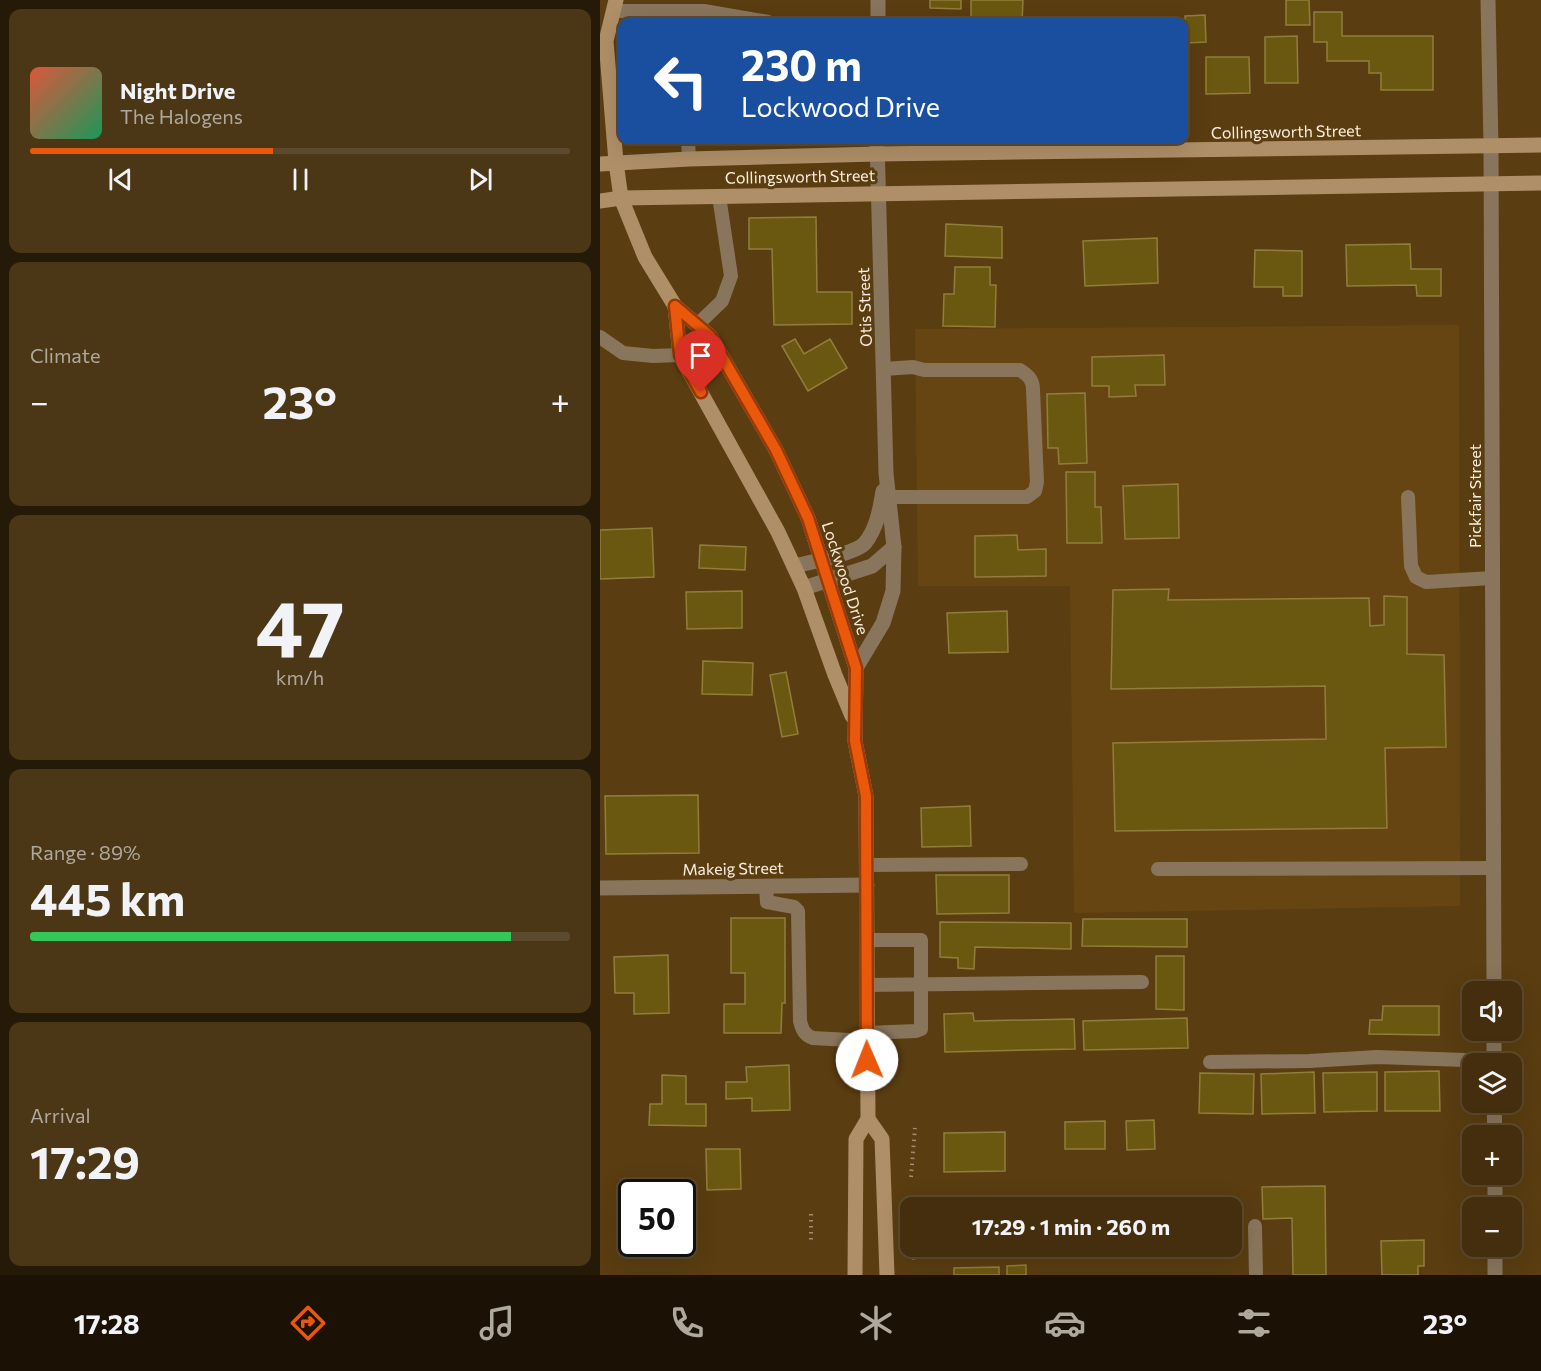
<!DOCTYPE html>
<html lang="en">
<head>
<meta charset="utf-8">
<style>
	:root { --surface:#442e0d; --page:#4b3616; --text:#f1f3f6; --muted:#afa89d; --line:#5c4a2e; --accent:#ea580c }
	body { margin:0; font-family:Commissioner,sans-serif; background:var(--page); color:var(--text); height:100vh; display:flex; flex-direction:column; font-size:22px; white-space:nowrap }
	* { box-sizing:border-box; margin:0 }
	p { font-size:20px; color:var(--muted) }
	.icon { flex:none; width:33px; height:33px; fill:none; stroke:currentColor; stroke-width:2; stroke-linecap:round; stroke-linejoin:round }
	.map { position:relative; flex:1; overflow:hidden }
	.drawer { display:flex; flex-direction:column; gap:9px; padding:9px; background:#251907; width:600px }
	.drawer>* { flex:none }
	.hud { position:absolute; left:18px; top:18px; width:570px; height:126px; border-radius:12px; box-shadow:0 6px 24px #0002,0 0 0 2px var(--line); background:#1a4fa0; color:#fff; overflow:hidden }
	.fabs { position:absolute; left:862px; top:981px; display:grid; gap:12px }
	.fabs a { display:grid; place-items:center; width:60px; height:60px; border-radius:12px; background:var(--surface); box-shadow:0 6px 24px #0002,0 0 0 2px var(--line); font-size:30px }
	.speed { position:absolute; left:18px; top:1179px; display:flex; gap:12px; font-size:30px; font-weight:700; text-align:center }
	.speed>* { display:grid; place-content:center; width:78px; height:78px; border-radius:50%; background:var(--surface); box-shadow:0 6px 24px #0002,0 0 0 2px var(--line); line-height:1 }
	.speed .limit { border:3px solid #111; border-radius:9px; background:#fff; color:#111 }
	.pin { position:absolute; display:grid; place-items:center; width:51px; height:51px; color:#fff; margin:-62px -26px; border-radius:50% 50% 50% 0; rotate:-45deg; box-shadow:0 0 6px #0007 }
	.pin .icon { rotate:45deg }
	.me { position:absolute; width:66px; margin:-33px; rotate:359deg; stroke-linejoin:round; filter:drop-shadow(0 0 4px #0008) }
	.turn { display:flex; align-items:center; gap:21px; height:126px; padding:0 24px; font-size:27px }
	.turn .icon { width:78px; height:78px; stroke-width:2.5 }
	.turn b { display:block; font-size:42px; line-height:51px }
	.big { font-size:45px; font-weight:700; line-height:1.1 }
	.drawer .card { flex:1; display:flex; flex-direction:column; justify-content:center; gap:9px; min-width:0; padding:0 21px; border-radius:12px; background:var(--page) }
	.drawer .dial { align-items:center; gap:0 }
	.dial b { font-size:78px; line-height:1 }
	.song { display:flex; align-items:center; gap:18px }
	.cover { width:72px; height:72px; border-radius:9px; background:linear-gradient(135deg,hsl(10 70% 55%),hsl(150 70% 35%)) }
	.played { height:6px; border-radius:3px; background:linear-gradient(90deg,var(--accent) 45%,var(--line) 45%) }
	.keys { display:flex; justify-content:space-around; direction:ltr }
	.heat { display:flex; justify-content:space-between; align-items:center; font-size:33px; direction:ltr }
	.charge { height:9px; border-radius:4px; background:linear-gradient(90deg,#34c759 89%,var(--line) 0) }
	.trip { position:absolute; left:300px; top:1197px; width:342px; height:60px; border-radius:12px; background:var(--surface); box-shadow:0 6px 24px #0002,0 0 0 2px var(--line); font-weight:700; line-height:60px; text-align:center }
	.menu { display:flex; height:96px; justify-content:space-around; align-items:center; background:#1b1205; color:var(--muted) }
	.menu .icon { width:42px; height:42px }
	.menu .on { color:var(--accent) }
	.menu b { font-size:27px; color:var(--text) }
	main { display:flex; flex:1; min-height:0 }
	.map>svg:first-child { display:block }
	.built { fill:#674513 }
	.building { fill:#6b5810; stroke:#917d3c; stroke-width:1.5 }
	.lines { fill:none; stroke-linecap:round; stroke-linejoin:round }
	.path { stroke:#a48d6e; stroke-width:4; stroke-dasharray:1.5 4.5; stroke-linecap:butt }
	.lane { stroke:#89755c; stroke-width:14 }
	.street { stroke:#89755c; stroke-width:15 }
	.secondary { stroke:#af8f68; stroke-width:15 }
	.route-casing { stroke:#983908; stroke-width:15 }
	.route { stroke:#ea580c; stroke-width:10 }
	.labels { text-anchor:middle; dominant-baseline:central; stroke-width:6; stroke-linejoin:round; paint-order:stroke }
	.street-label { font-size:16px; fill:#fdefdf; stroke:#5a3d11 }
</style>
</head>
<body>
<main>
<section class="drawer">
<div class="card">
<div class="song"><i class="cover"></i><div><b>Night Drive</b><p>The Halogens</p></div></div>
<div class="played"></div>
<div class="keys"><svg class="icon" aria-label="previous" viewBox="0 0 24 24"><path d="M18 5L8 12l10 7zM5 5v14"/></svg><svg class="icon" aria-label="pause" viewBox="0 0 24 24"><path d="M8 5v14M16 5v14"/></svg><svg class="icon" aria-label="next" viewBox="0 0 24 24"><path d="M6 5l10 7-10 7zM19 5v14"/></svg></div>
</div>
<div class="card"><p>Climate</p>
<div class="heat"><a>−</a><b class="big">23°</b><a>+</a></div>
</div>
<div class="card dial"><b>47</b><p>km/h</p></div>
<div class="card"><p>Range · 89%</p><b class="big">445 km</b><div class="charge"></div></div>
<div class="card"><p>Arrival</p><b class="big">17:29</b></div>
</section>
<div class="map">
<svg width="941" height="1275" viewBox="0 0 941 1275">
	<rect width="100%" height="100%" fill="#5a3d11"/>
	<path class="built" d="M859,325l1,581 -386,7 -4,-327h-152l-3,-257z"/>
	<g class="building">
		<path d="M330,0h31v9l-31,-1z"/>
		<path d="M371,0h52l-1,22h-42v-2h-9z"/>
		<path d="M686,0h23l1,25h-24z"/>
		<path d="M714,12h28v24h91v54h-52v-17h-12v-12h-42v-19h-13z"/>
		<path d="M605,15l1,27 -20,1 -1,-27z"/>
		<path d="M697,36l1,47h-33v-46z"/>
		<path d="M606,57h43l1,36 -44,1z"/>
		<path d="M216,217l1,75h35v32l-78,1 -2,-76h-23v-31z"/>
		<path d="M346,224l56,3v31l-57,-2z"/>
		<path d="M557,238l1,45 -73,3 -2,-45z"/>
		<path d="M810,244l1,25h30v27h-24l-1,-11 -69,1 -1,-41z"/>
		<path d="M655,250l47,1v45h-19v-9h-29z"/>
		<path d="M355,267h35v18h6l-1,42 -52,-1 1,-32h10z"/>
		<path d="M195,339l9,15 26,-15 17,29 -39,23 -26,-45z"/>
		<path d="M564,355l1,30h-30l1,11 -27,1v-11h-17v-29z"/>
		<path d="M485,393l2,70 -28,1 -1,-16h-10l-1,-54z"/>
		<path d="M466,472h29v35h6l1,36h-35z"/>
		<path d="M578,484l1,54 -54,1 -2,-53z"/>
		<path d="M52,528l2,49 -54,2v-49z"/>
		<path d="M417,535l1,15 28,-1v27l-71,1v-41z"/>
		<path d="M100,545l46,2 -1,23 -46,-2z"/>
		<path d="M569,589l-1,11 201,-2 1,28 14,-1v-29l23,1v57l37,1 2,92 -61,1 2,80 -272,3 -2,-88 213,-4 -1,-53 -214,3 2,-99z"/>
		<path d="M142,591v37l-55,1 -1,-37z"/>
		<path d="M407,611l1,41 -59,1 -2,-40z"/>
		<path d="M103,661l50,2 -1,32 -50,-1z"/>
		<path d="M186,672l12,62 -16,3 -12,-62z"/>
		<path d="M98,795l1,58 -93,1 -1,-58z"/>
		<path d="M370,806l1,40 -49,1 -1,-39z"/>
		<path d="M336,875h73v38l-72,1z"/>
		<path d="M131,918h54v85h-3l-1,30h-57v-29h21v-31h-14z"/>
		<path d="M483,919h104v28l-105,-1z"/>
		<path d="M340,922l131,1v26l-96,-2 -1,22 -16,-1v-10l-18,-1z"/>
		<path d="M68,955l1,58 -35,1v-21h-19l-1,-36z"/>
		<path d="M556,956h28v54l-28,-1z"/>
		<path d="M783,1006h56v29l-70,-1 1,-14h12z"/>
		<path d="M373,1013l1,8 100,-2 1,30 -130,3 -1,-38z"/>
		<path d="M587,1018l1,30 -104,2 -1,-29z"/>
		<path d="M189,1065l1,45 -38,1v-13l-26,1v-17h21l-1,-15z"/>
		<path d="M839,1071l1,40h-55v-39z"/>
		<path d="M714,1072l1,41 -53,1 -1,-40z"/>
		<path d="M777,1072v39l-53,1 -1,-39z"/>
		<path d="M600,1073l54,1 -1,40 -54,-1z"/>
		<path d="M62,1075l24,1v28h20v22l-57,-1 1,-21h12z"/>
		<path d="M554,1120l1,29 -28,1 -1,-29z"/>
		<path d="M505,1121v28h-40v-27z"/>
		<path d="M405,1132v39l-61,1v-39z"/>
		<path d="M106,1149h34l1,40 -34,1z"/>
		<path d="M725,1186l1,89h-33l-1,-57 -29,1 -1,-32z"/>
		<path d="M371,1199l1,9h-34v-8z"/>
		<path d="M479,1203l31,1v4h-31z"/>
		<path d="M824,1240v26h-6v9h-36l-1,-34z"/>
		<path d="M478,1246h31v9l-31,-1z"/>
		<path d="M426,1265v10h-19v-9z"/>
		<path d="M399,1267v8h-45v-7z"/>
	</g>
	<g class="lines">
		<g class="path">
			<path d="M311,1177l4,-49"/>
			<path d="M312,1197v11"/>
			<path d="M211,1214v29"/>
			<path d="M313,1246l1,17"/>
		</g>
		<g class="lane">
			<path d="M14,11h90l64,11"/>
			<path d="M88,140l1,19"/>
			<path d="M97,325l25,-24 9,-25 -12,-80"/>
			<path d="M0,337l23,16 30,3 27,-1"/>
			<path d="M284,369l29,-2 11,3h96c9,6 13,10 13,20l4,92 -2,9 -8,6h-138"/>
			<path d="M808,497l3,69 5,11 10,5 66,-4"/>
			<path d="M267,865l154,-1"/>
			<path d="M558,869l335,-1"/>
			<path d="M166,886l1,16 27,5 4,4 2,110c2,8 4,14 13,17l54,3"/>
			<path d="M267,940h54v89l-5,2 -49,2"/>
			<path d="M267,985l275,-3"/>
			<path d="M610,1062l99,-1 68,-4 117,4"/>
			<path d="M655,1226l1,49"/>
		</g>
		<g class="street">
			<path d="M278,0v22"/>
			<path d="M888,0l3,146 3,846"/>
			<path d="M194,566c14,-3 63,-13 71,-23 12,-15 15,-34 18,-52"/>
			<path d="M204,588l68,-22 22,-19"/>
			<path d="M256,668l27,-45 10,-32 1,-44 -8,-74 -9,-333"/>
			<path d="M0,888l267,-3"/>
			<path d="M894,1030v34"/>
			<path d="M894,1102l1,34"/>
			<path d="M895,1174v34"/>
			<path d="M895,1246v29"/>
		</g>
		<g class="secondary">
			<path d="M16,0l-10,41 10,121 5,36 24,59 30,49 35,30 66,114 32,68 48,150 -1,73 11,55 2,323 -12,20 -1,136"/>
			<path d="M0,164l89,-5 188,-5 664,-9"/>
			<path d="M0,201l21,-3 920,-15"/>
			<path d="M75,306l5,49 98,177 26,56 31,87 17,41"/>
			<path d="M268,1119l14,20 5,136"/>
		</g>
	</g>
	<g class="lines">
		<defs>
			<path id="route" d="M101,392l-21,-37 -5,-49 35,30 66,114 32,68 48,150 -1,73 11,55 1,264"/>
		</defs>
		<use href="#route" class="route-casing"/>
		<use href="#route" class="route"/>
	</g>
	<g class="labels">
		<g class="street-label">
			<text transform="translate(686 131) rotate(-1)">Collingsworth Street</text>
			<text transform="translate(200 176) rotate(-1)">Collingsworth Street</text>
			<text transform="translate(264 307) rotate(-92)">Otis Street</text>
			<text transform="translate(874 496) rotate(-90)">Pickfair Street</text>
			<text transform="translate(246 578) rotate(72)">Lockwood Drive</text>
			<text transform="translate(133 868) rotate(-1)">Makeig Street</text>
		</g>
	</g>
</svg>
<div class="fabs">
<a><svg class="icon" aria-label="sound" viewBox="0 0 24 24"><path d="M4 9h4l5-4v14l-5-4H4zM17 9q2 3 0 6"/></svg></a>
<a><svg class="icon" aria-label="layers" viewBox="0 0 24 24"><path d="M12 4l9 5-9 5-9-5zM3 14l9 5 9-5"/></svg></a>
<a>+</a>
<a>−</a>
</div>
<div class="speed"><div class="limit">50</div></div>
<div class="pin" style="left:101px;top:392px;background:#d93025"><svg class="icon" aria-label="arrive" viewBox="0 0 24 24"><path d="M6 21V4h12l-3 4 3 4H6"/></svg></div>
<svg class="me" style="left:267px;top:1060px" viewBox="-20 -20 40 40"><circle r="19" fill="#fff"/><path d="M0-13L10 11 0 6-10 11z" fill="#ea580c"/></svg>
<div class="trip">17:29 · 1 min · 260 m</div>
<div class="hud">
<div class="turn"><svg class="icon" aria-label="left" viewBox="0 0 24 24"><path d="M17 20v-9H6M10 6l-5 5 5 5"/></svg><div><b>230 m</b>Lockwood Drive</div></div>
</div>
</div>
</main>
<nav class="menu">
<b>17:28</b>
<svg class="icon on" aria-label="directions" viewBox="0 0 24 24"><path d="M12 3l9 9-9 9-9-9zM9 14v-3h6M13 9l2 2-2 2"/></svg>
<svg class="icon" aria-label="music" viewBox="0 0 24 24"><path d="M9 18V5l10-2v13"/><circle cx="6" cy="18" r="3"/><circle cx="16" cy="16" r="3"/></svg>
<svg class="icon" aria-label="phone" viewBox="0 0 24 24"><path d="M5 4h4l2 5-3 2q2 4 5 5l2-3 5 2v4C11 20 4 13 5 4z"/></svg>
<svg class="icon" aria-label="climate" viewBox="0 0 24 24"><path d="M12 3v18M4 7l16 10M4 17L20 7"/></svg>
<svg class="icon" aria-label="car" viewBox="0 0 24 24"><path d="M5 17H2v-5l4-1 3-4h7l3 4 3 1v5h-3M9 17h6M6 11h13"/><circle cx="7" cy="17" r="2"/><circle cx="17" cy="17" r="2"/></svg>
<svg class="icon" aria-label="filters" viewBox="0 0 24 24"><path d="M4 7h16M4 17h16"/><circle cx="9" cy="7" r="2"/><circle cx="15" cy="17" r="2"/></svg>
<b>23°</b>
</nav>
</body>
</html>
